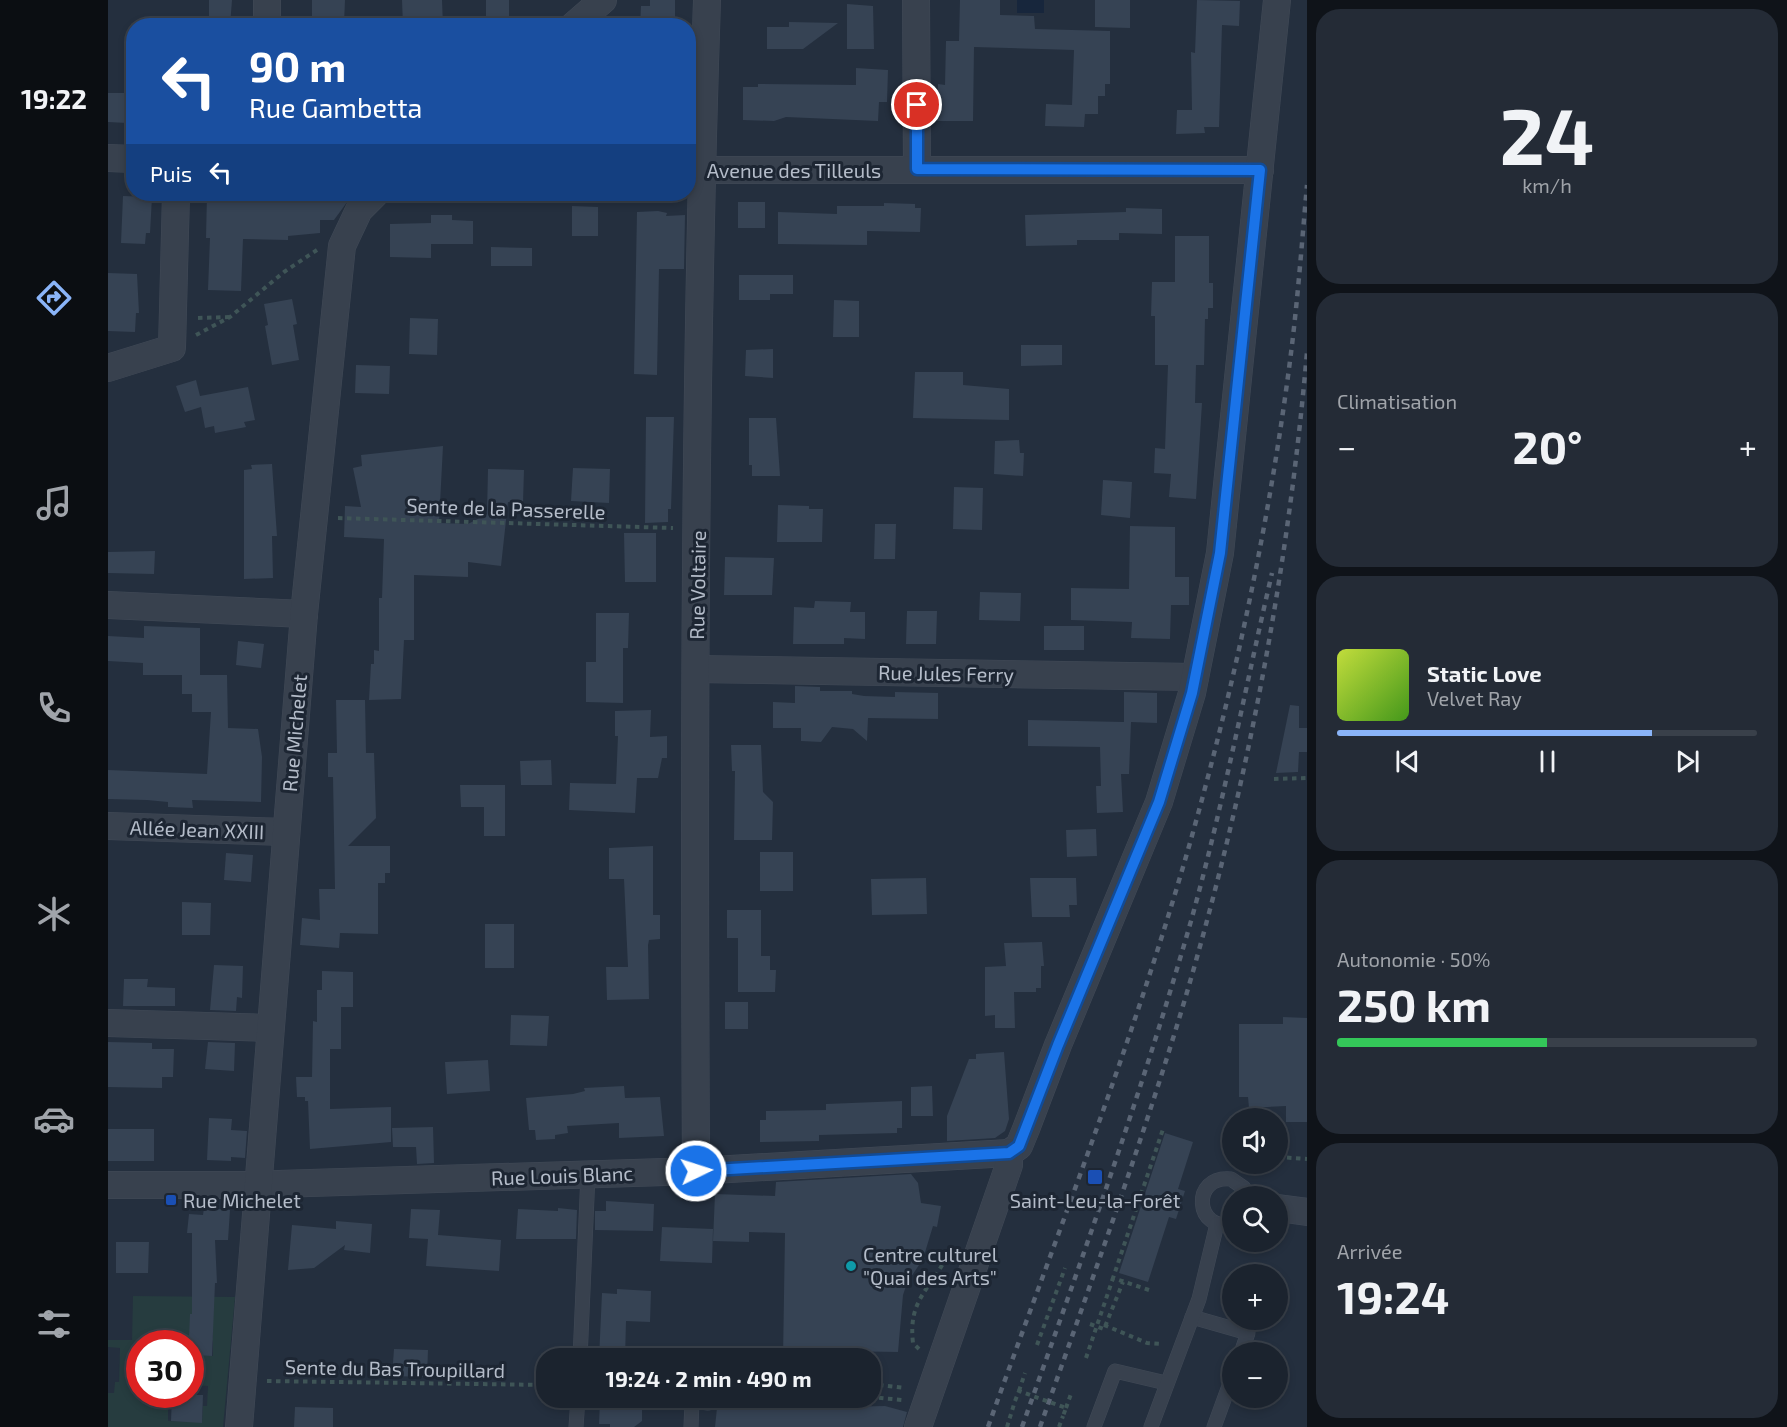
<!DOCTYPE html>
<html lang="fr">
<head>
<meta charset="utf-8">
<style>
	:root { --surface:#1b232e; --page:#242b36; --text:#f1f3f6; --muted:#a0a4aa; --line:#39404a; --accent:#8ab4f8 }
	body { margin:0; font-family:"Exo 2",sans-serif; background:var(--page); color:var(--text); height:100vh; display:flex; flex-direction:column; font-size:22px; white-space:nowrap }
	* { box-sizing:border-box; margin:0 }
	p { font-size:20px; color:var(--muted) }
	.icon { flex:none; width:33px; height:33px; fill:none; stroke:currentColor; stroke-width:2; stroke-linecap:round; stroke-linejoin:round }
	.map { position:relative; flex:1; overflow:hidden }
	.details { display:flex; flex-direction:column; gap:9px; padding:9px; background:#0f1319; width:480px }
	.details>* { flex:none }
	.guide { position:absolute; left:18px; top:18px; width:570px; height:183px; border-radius:24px; box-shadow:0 3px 9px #0003,0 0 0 2px var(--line); background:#1a4fa0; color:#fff; overflow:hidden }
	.buttons { position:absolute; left:1114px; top:1108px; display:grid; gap:12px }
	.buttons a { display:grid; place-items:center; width:66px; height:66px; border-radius:50%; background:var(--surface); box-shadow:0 3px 9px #0003,0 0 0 2px var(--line); font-size:30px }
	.speed { position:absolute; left:18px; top:1330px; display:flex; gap:12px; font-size:30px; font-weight:700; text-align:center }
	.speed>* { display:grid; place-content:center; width:78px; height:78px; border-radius:50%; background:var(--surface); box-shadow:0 3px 9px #0003,0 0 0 2px var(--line); line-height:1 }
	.speed .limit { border:9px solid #d22; background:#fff; color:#111 }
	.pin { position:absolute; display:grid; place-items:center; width:51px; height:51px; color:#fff; margin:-26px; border:3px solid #fff; border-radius:50%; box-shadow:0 2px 6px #0007 }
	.me { position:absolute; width:66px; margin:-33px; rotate:86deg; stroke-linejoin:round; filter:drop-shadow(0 0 4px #0008) }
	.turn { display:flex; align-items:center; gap:21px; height:126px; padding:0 24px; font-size:27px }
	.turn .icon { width:78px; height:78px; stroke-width:2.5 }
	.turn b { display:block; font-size:42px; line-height:51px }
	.then { display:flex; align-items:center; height:57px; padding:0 24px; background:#0003; gap:12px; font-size:22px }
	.big { font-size:45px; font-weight:700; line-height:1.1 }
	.details .card { flex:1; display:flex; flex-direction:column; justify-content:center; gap:9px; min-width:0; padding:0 21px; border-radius:24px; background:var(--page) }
	.details .dial { align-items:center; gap:0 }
	.dial b { font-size:78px; line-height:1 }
	.song { display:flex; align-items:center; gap:18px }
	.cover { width:72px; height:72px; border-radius:9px; background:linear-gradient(135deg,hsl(70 70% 55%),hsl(100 70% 35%)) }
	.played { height:6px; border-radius:3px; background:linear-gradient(90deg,var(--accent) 75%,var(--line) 75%) }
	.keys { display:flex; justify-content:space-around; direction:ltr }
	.heat { display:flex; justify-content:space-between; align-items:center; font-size:33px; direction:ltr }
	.charge { height:9px; border-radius:4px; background:linear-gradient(90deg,#34c759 50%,var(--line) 0) }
	.trip { position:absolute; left:428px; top:1348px; width:345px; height:60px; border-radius:24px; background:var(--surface); box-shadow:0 3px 9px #0003,0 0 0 2px var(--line); font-weight:700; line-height:60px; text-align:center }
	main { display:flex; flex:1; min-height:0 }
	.menu { display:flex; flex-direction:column; width:108px; justify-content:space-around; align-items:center; background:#0b0e12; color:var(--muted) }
	.menu .icon { width:42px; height:42px }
	.menu .current { color:var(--accent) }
	.menu b { font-size:27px; color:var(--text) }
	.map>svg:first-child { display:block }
	.green { fill:#263c3f; fill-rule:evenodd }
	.water { fill:#17263c }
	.building { fill:#364354 }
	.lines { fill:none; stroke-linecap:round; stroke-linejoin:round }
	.service-casing { stroke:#414a57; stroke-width:15 }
	.minor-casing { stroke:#414a57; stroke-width:28 }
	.path { stroke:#3f5557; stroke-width:4; stroke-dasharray:4.5 4.5; stroke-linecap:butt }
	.service { stroke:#38414e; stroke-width:14 }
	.minor { stroke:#38414e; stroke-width:27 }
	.rail { stroke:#5a6575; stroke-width:4.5; stroke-dasharray:6 6; stroke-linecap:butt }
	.path-bridge { stroke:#3f5557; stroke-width:4; stroke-dasharray:4.5 4.5; stroke-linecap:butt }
	.route-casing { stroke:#114b97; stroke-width:15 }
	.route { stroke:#1a73e8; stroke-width:10 }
	.transit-dot { fill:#1a4fb4; stroke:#1d2633; stroke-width:2 }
	.culture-dot { fill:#0f9aa8; stroke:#1d2633; stroke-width:2 }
	.labels { text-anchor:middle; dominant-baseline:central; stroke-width:6; stroke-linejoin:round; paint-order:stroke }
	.street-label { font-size:20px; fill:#b4bcc9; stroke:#1d2633 }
	.poi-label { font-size:20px; fill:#b4bcc9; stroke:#1d2633; text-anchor:start }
</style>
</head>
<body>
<main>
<nav class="menu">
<b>19:22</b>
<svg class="icon current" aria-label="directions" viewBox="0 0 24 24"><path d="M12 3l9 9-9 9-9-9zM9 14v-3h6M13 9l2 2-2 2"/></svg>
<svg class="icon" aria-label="music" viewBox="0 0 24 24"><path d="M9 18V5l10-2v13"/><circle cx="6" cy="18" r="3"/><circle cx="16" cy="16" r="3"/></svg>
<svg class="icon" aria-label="phone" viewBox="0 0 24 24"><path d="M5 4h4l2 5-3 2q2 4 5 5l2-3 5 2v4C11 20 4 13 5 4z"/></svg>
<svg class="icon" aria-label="climate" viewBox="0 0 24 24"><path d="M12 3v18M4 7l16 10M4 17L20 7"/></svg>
<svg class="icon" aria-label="car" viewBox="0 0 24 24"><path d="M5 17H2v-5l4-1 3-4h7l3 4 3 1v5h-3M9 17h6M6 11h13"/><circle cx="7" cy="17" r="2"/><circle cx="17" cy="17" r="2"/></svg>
<svg class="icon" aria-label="filters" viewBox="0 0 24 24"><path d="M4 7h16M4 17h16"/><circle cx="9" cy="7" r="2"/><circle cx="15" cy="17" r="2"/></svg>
</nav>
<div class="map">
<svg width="1199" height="1427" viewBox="0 0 1199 1427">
	<rect width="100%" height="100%" fill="#242f3e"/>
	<path class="green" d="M25,1296l102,1 -12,130h-115v-34h6l1,-11h4l1,-34 -12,-1v-7h24zM82,1314h23v24l-23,-1zM84,1341h21v15l-21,-1zM32,1344h50l1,41 17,1 -1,20h-4l-1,16 -34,-1v-13h7l-3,-13h-32z"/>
	<rect class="water" x="909" y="0" width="27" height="13"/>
	<g class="building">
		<path d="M101,0h23l-2,26h-21z"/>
		<path d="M204,0h33l-1,24h-32z"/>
		<path d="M294,0h40l1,26h-40z"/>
		<rect x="378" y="0" width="23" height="26"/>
		<path d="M542,0h25v26h-35l1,-20h9z"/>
		<path d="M852,0h40v15l34,1 1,13 75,2v53h-5v12h-7v18h-13l-1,13 -39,-1 1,-22 26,1 2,-55 -100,-3 -1,74h-36l1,-37 7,1 1,-44h13z"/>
		<path d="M987,0h35v28l-35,-1z"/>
		<path d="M1089,0l43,1 -1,25 -17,-1 -3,102h-15l1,6 -29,1 1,-24h15l-1,-58 4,1z"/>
		<path d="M739,4l26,2 1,43h-27z"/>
		<path d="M681,22l49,1 -35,26h-36v-22h22z"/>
		<path d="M748,68l32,2 -1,32h-8l-1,19 -92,-4 -12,4 -31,-1v-33h15v-3l98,1z"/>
		<path d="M0,93h20l-1,30 -19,-1z"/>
		<path d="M99,194h52v4l50,-4h44l-19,26h-14v13l-32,3v4l-45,-1 -2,52 -33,-1 2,-52h-4z"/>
		<path d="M15,196l29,1 -2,36h-4l-1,11 -24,-1z"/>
		<rect x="630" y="202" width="27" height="26"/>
		<path d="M776,203l31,1v4h6l-1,24 -53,-1v14l-89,-1v-32l59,2v-8h47z"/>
		<path d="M464,206l26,1v29h-26z"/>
		<path d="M1018,208l36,1v25l-43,-1v7h-42v5l-51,1 -1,-31 101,-3z"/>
		<path d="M550,211l9,2 -1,3 19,-1 -1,54h-25l-2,106 -23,-1 3,-162z"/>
		<path d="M323,215h21v5l21,1v23h-42v14l-41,-1v-33l41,-1z"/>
		<path d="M1067,236h34v47h4v25h-5v11h-3l-1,46h-8l-1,38h7l-6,96 -27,-2 2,-23 -17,-1 1,-25 10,1 3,-84h-13v-49h-4l1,-34h23z"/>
		<path d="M383,247l41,1v18h-41z"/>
		<path d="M0,273l29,1 2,39h-3l-1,19 -27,-1z"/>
		<path d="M631,275h54v19h-23v6h-31z"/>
		<path d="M184,299l5,25 -4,1 6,35 -27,5 -7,-39 3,-1 -4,-21z"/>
		<path d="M726,300l25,1v36h-26z"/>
		<path d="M302,318l28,1 -1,36 -28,-1z"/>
		<path d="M913,345h41v20l-41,1z"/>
		<path d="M665,349v29l-28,-2 1,-26z"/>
		<path d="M248,365l34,1 -1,28 -34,-1z"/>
		<path d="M807,372h48v13l46,4v31l-96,-2z"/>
		<path d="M88,380l4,16 48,-9 7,33 -11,2 2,5 -31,6 -1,-7 -9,2 -4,-21 -16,5 -9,-26z"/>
		<path d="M538,417h28l-3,92h-3v13l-23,1z"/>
		<path d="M641,418h27l4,58h-28v-11h-3z"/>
		<path d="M911,440l1,13h4l-1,23 -29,-2 1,-33z"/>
		<path d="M335,446l-4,77 29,1 19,-10 1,-45 36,1 -1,33 -15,-1 -7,64 -33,-4v15l-54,-2v65h-10l-3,59 -32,1 2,-36h3v-14l5,1v-53h3l2,-59 -40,-2 1,-31 16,1 -8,-39 9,-2 -1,-11z"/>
		<path d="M164,464l5,72h-5l1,42 -29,1v-109l8,-1 -1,-4z"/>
		<path d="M465,468l37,1 -1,34 -38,-2z"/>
		<path d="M995,480l29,2 -2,36 -29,-3z"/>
		<path d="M846,487l29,1 -1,42 -29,-1z"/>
		<path d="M670,505l31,1v3h14l-1,33h-45z"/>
		<path d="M767,524h21l-1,35h-21z"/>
		<path d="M1022,526l45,1v50h14v28h-18l-1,34 -39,-1 1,-16 -61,-2v-32l58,1z"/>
		<path d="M516,533h32v49h-31z"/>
		<path d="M47,551l-1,23 -46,-1v-21z"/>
		<path d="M617,557l49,1 -2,37h-48z"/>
		<path d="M872,592l41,1 -1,28 -41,-1z"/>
		<path d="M707,601l36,1 -1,10h15v27l-21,-1v6h-51l1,-37 20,1z"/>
		<path d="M799,611h30l-1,33h-30z"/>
		<path d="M488,613h33l-1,35h-5v55l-37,-1v-40h10z"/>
		<path d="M36,626l56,2v47h-6h33l1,53 30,1 4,28 -1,45 -69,-2 1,8 -25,-1v-5l-21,-2 -39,-1v-29l99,4 4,-62h-19v-18h-10v-19h-39v-12l-35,-2v-25l36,2z"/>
		<rect x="936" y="626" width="40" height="24"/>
		<path d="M130,641l26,3 -3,24 -25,-3z"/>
		<path d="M687,686l25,1v4h32v3l12,2 31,1v-5l43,1v26l-70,-1 -1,23 -14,-12 -21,-2 -11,15 -20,-1v-13h-28v-26l22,1z"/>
		<path d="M1016,692l33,1v30l-26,-1 -2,52h-8l2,38 -26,1 -1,-27h5l-1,-39 -72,-1v-26l96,2z"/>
		<path d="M228,700h29l1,53h8l2,65 -28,28h42v27h-5v10h-7v51l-38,-1 -1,15 -39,-3 2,-27 18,2 -1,-31h16l-2,-112h-5v-24h9z"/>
		<path d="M1182,705l9,1v22h8v24h-8l-1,20 -22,1z"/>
		<path d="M543,710l-1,27 17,-1v22h-5l-4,20h-21l-2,35 -66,-3 1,-27 46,1 2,-48h-3v-25z"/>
		<path d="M623,745h30l2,47 10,10 -1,38h-38l1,-69h-3z"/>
		<path d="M443,760l1,25h-31l-1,-24z"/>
		<path d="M352,785h45v51h-21v-29h-23z"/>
		<path d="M988,829l1,27 -30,1 -1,-27z"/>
		<path d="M545,846v69h7v24l-11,1 -1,5 1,54 -42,1 -1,-33h22l-4,-88h-15v-31z"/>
		<rect x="652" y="852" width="33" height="39"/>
		<path d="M118,853l27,2 -2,27 -27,-2z"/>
		<path d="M818,878l1,36 -55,1 -1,-36z"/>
		<path d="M922,878h46l1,27h-8l1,12h-38z"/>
		<path d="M74,902l29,1 -1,32h-28z"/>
		<path d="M619,910h34v46h9v14h6l-1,22h-37v-54h-11z"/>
		<rect x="377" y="924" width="29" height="44"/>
		<path d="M934,942l2,24h-3v22h-5v4h-22l1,36h-20v-13l-10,1v-49l21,-1 -2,-23z"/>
		<path d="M106,965l29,1 -1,32 -5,-1 -1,14 -26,-1z"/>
		<path d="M214,971l31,1v35h-12v42h-11v60l61,-2v35l-81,7 -2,-48h-3v-4h-8l-1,-20h16l1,-56 4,1v-32h5z"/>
		<path d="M16,979h24l-1,8 28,1v18h-52z"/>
		<rect x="617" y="1002" width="23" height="27"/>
		<path d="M403,1015l38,1 -2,30 -37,-1z"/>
		<path d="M1175,1017l24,1v104h-21v-16l-37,2 -1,-11h-9v-73h44z"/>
		<path d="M0,1042l44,1v6h22l-1,28h-11v11l-54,-1z"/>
		<path d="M100,1042l27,1 -1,28 -29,-2z"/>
		<path d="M896,1052l5,67 -4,12 -10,7 -48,3v-25l22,-57h7v-5z"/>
		<path d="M380,1060l2,31 -43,3 -2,-32z"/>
		<path d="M516,1086l1,12 35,-1 4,39 -45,2v-15l-52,3 1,7 -13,2v4l-19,1 -1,-10h-6l-3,-32 47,-4 12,-3 -1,-3z"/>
		<path d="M824,1086l1,30h-22v-29z"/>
		<path d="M794,1101v27h-5v5l-78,2v6l-59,1v-22h6v-9l60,-1v-6z"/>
		<path d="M101,1118l23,1 -1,11 16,1 -2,27 -14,-1v4l-24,-1z"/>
		<path d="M325,1127l1,36 -17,1 -1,-17h-23l-1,-19z"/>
		<rect x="0" y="1129" width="46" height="32"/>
		<path d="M1057,1133l28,9 -15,47 7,2 -9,28 -7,-2 -21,65 -29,-9z"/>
		<path d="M803,1174l7,9 3,20 20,3 -4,21 -4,-1 -10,33 -16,24 -4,12 -5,57 -61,-1v8h-54l2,-126 -36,-1v10l-36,-1 2,-47 60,2 1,-14z"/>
		<path d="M498,1201l48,3 -1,27 -58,-1v-19h11z"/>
		<path d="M96,1208l26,2 -2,30h-13l2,43h-2l-3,73 -20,-1v-17h-3l1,-24h2v-81h-5l2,-19 14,1z"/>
		<path d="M450,1208l19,2 -1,29h-60l2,-30 40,2z"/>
		<path d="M303,1209l29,1 -2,25 63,5 -2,31 -73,-5 2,-27 -19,-1z"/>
		<path d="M228,1221l36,3 -2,29 -26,-3 1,-5 -31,23 -26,2 4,-45 44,4z"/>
		<path d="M554,1227l51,2 -1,34 -52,-2z"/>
		<path d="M8,1242h33l-1,31h-32z"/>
		<path d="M509,1289l34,2 -1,31 -24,-1 -1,38h-26l3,-66 15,1z"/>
		<path d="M286,1349l34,1 -1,27 -35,-1z"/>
		<path d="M64,1395h31l-1,28 -31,-2z"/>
		<path d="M610,1398l119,2 2,7 46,-1 22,6 -4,15h-188z"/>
		<path d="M492,1400l36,1 6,8v12l-8,6h-24v-3h-11z"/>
		<path d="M187,1407l38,1v19h-39z"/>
	</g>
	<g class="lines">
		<defs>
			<g id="service">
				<path d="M1125,1224c-38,9 -43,-49 -2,-45l13,9 4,9"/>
				<path d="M1084,1317l56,16 -7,20"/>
				<path d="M472,1359l8,-185"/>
				<path d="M468,1427l2,-29"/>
				<path d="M583,1427l1,-26 16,2"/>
				<path d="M986,1427l21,-56 51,12"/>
				<path d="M1043,1427l48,-128 18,-75"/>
				<path d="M1106,1427l19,-52"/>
			</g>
			<g id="minor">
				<path d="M808,0l1,169"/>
				<path d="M159,26v-26"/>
				<path d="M465,26l30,-26"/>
				<path d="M0,158l26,1"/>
				<path d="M580,170h572"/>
				<path d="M0,368l64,-20 4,-154"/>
				<path d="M0,605l196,9"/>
				<path d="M588,669l499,8"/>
				<path d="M0,826l178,6"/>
				<path d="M0,1023l162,5"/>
				<path d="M901,1153l10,-7 7,-17 32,-84 101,-243 33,-109 28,-140 57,-553"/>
				<path d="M588,1171c-2,-390 -2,-781 11,-1171"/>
				<path d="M0,1185h141l447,-14 313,-18"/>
				<path d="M1170,1208l29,4"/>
				<path d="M131,1427l65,-813 38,-368 17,-36 16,-16"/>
				<path d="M810,1427l91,-262v-12"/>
			</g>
		</defs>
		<use href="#service" class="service-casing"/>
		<use href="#minor" class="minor-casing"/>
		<g class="path">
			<path d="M90,318l31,-1"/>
			<path d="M88,335l34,-18 54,-45 33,-22"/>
			<path d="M230,518l335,10"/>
			<path d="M1166,779l33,-1"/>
			<path d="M1170,1157l29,2"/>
			<path d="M1041,1290l-36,-12 50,-149"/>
			<path d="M982,1324l14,5 19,-47"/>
			<path d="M996,1325l43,18 15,1"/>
			<path d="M929,1345l28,-77"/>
			<path d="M811,1349l-6,-6c-5,-43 16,-52 33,-85"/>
			<path d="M978,1358l27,-80"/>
			<path d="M159,1381l279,4"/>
			<path d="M762,1384l35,4"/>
			<path d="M911,1391l6,-18"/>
			<path d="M762,1397l32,3"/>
			<path d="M958,1408l6,-17"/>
			<path d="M899,1427l8,-26"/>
			<path d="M951,1427l4,-11"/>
		</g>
		<use href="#service" class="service"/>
		<use href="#minor" class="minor"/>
		<g class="rail">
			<path d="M880,1427c74,-207 156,-412 213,-624 40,-148 71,-299 90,-450 7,-56 11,-112 16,-168"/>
			<path d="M914,1427c60,-168 120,-335 169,-506 32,-115 54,-232 81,-348"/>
			<path d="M932,1427c50,-142 102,-284 145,-428 62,-211 103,-428 122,-647"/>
		</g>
		<path class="path-bridge" d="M907,1401l4,-10 47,17 -3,8"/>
	</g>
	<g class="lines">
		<defs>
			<path id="route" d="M588,1171l313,-18 10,-7 39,-101 101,-243 33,-109 28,-140 40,-383 -343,-1v-64"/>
		</defs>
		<use href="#route" class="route-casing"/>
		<use href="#route" class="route"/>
	</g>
	<g class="transit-dot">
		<rect x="979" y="1169" width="16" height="16" rx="3"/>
		<rect x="57" y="1194" width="12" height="12" rx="3"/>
	</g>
	<circle class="culture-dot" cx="743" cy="1266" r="6"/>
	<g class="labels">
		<g class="street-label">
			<text x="686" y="170">Avenue des Tilleuls</text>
			<text transform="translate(398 508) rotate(2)">Sente de la Passerelle</text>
			<text transform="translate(589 585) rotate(-89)">Rue Voltaire</text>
			<text transform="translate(838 673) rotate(1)">Rue Jules Ferry</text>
			<text transform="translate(186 733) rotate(-85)">Rue Michelet</text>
			<text transform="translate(89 829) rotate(2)">Allée Jean XXIII</text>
			<text transform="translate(454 1175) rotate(-2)">Rue Louis Blanc</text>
			<text transform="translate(287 1368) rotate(1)">Sente du Bas Troupillard</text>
		</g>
		<g class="poi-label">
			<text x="75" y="1200">Rue Michelet</text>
			<text x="987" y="1200" text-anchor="middle">Saint-Leu-la-Forêt</text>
			<text x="755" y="1254">Centre culturel<tspan x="755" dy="23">"Quai des Arts"</tspan></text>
		</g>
	</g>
</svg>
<div class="buttons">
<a><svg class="icon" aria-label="sound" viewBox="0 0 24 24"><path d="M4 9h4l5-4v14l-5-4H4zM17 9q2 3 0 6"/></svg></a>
<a><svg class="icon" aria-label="search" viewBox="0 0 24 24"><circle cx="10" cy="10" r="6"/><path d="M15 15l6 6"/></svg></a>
<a>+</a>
<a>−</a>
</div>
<div class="speed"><div class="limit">30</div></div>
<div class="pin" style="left:809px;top:105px;background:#d93025"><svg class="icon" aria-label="arrive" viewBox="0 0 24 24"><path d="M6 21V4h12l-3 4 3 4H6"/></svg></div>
<svg class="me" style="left:588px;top:1171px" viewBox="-20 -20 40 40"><circle r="17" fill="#1a73e8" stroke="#fff" stroke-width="3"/><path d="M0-11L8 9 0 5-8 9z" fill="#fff"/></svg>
<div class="trip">19:24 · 2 min · 490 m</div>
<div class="guide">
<div class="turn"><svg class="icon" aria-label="left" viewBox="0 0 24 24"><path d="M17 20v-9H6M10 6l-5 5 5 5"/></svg><div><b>90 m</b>Rue Gambetta</div></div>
<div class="then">Puis<svg class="icon" aria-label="left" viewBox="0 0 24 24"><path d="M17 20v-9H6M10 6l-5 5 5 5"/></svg></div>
</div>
</div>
<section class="details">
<div class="card dial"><b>24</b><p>km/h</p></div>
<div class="card"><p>Climatisation</p>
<div class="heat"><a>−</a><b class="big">20°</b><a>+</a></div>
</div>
<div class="card">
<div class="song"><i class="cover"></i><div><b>Static Love</b><p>Velvet Ray</p></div></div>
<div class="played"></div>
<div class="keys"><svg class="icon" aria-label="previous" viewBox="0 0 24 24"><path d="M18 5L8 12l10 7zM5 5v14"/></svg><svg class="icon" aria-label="pause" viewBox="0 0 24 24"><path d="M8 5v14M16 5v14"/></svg><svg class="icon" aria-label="next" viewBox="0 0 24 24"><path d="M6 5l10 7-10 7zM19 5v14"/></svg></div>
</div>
<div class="card"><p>Autonomie · 50%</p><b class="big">250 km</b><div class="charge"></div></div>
<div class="card"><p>Arrivée</p><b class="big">19:24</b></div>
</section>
</main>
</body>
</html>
